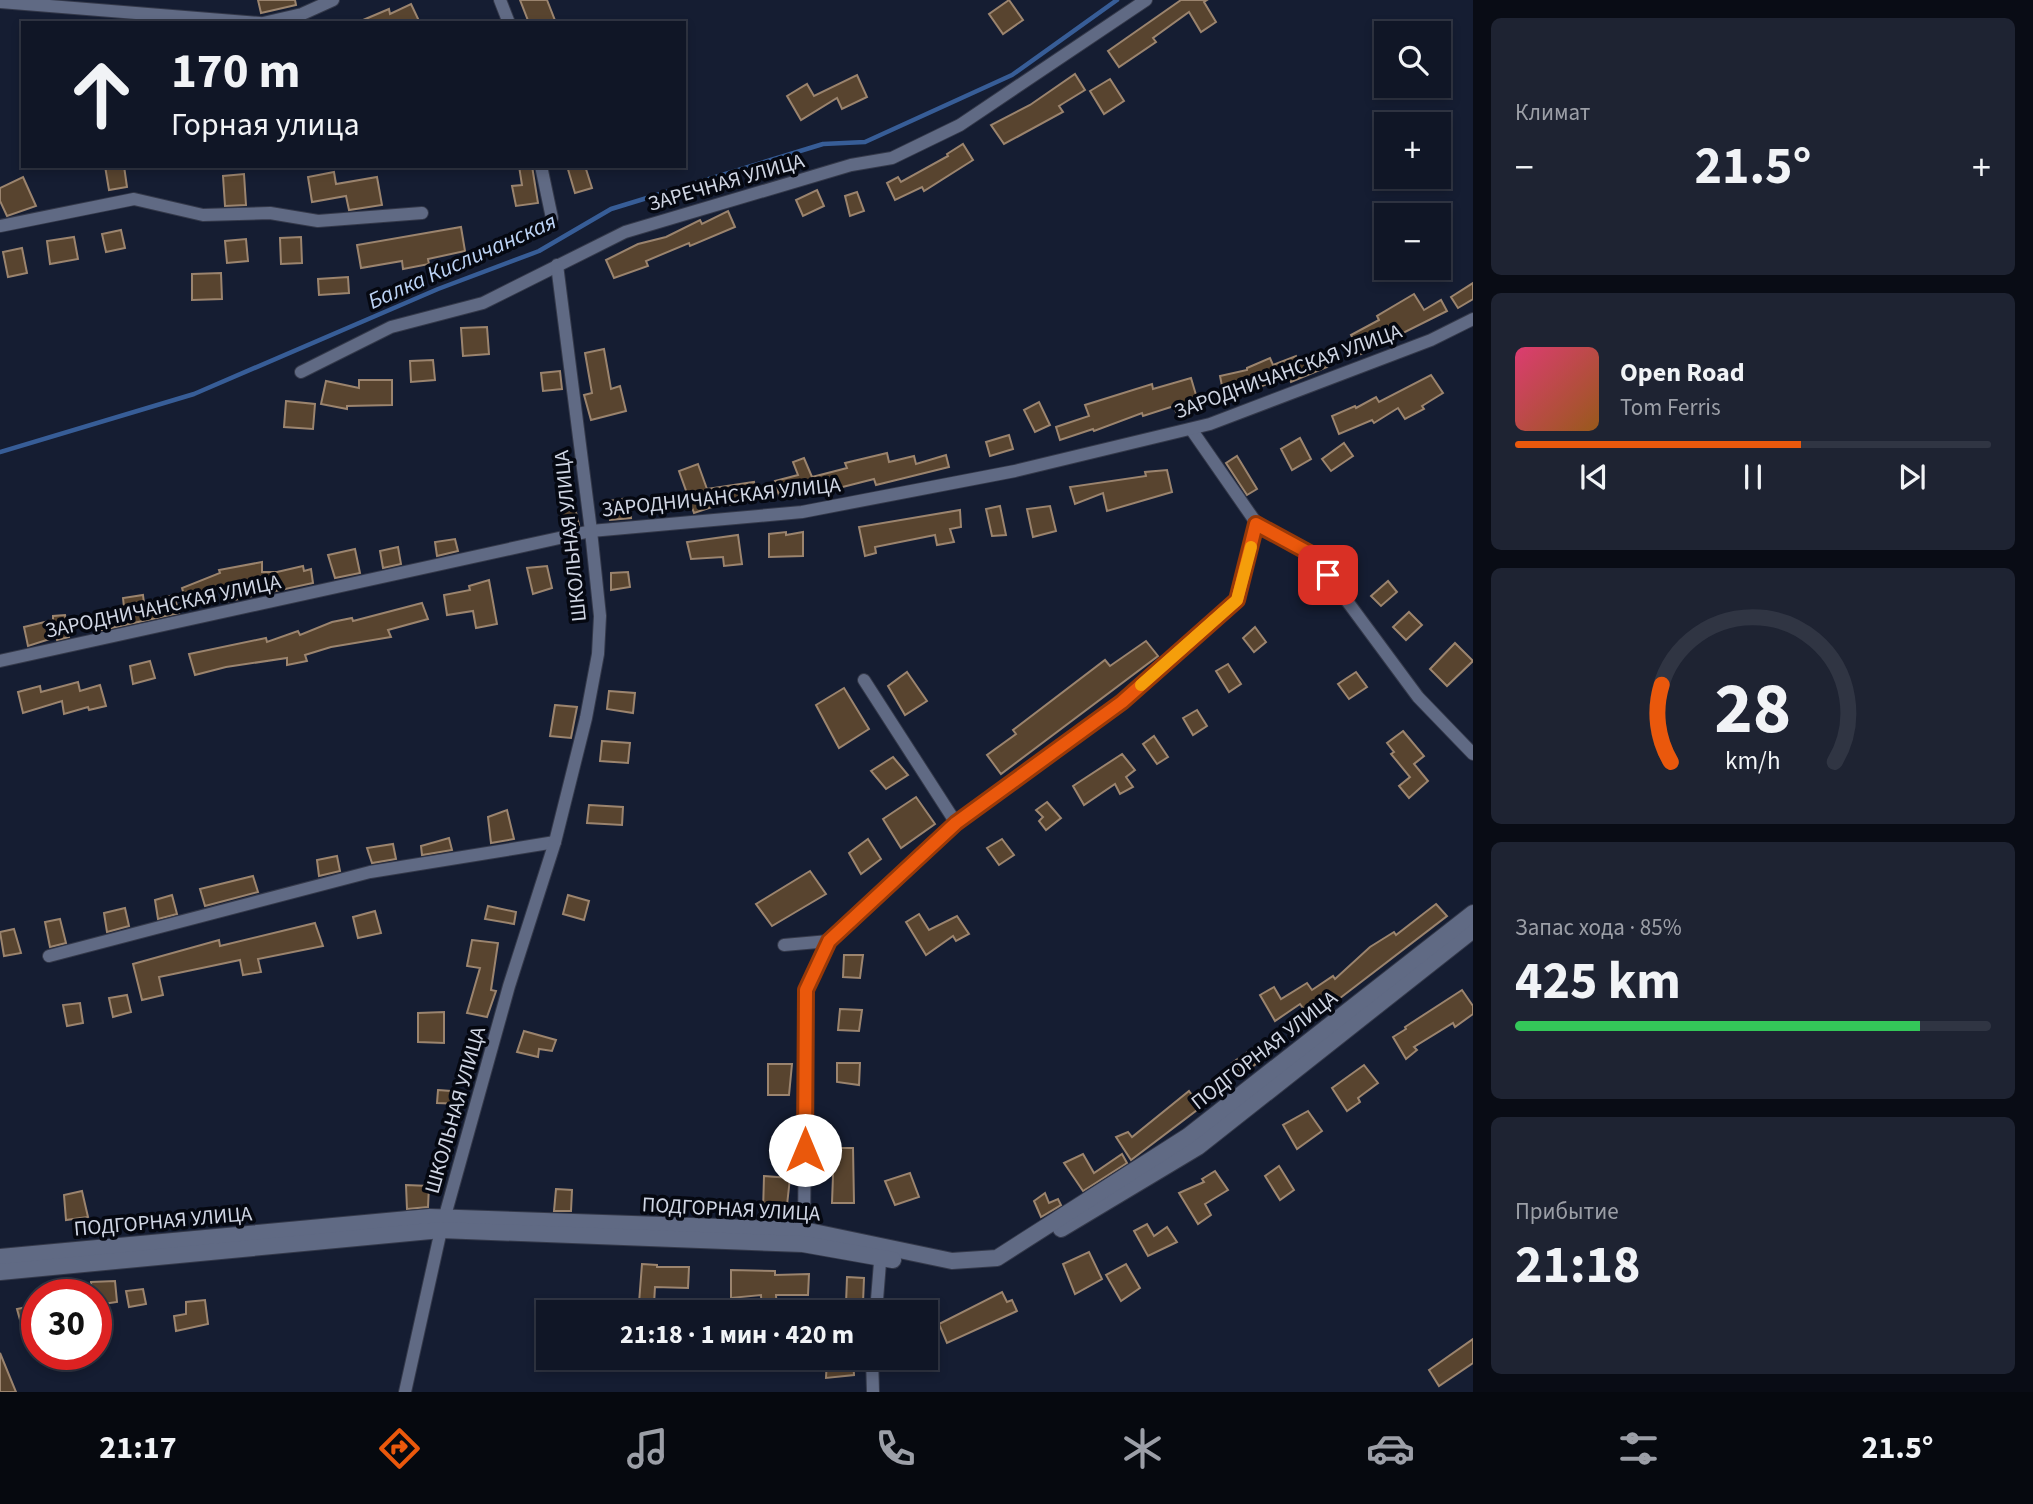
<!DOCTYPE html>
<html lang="ru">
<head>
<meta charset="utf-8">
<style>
	:root { --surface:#101626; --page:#1e2332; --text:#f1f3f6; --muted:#9c9fa7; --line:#303543; --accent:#ea580c }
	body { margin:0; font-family:"Source Sans 3",sans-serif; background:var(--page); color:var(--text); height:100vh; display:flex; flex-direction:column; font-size:26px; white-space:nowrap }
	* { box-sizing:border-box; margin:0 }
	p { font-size:23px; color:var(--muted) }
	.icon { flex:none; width:38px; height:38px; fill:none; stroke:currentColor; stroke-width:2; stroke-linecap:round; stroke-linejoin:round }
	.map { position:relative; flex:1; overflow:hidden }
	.panel { display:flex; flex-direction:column; gap:18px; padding:18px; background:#090c15; width:560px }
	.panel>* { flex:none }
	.banner { position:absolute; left:21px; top:21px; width:665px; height:147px; border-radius:0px; box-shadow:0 4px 10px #0003,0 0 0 2px var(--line); background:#101626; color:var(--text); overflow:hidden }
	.tools { position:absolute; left:1374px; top:21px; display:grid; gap:14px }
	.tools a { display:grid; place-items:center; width:77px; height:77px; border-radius:0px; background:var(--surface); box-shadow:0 4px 10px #0003,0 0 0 2px var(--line); font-size:35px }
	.speed { position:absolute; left:21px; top:1279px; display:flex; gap:14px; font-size:35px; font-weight:700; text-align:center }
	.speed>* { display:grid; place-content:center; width:91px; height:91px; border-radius:50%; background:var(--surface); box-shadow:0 4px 10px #0003,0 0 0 2px var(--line); line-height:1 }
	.speed .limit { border:10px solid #d22; background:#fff; color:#111 }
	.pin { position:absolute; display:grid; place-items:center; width:60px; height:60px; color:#fff; margin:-30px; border-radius:14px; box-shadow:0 4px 10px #0006 }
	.me { position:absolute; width:77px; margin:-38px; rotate:0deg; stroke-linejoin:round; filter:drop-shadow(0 0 5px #0008) }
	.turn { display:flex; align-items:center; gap:24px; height:147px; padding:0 35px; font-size:32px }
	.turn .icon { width:91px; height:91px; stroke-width:2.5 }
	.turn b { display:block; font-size:49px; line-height:60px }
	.big { font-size:52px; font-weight:700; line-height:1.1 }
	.panel .tile { flex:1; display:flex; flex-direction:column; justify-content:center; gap:10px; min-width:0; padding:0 24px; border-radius:10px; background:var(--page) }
	.panel .dial { align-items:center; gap:0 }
	.dial svg { height:182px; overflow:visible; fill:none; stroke:var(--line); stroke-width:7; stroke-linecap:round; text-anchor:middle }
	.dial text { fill:var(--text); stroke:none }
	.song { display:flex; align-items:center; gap:21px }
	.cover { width:84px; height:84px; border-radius:10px; background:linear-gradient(135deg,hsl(340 70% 55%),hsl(30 70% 35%)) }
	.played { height:7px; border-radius:4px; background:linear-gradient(90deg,var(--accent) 60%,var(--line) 60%) }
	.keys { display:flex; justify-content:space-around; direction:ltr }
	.heat { display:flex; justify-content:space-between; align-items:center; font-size:38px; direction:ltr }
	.charge { height:10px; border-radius:5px; background:linear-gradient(90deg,#34c759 85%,var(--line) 0) }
	.trip { position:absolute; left:536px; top:1300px; width:402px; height:70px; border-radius:0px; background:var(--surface); box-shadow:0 4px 10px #0003,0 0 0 2px var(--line); font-weight:700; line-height:70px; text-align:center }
	.menu { display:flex; height:112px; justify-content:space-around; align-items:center; background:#06090f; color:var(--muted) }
	.menu .icon { width:49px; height:49px }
	.menu .current { color:var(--accent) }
	.menu b { font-size:32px; color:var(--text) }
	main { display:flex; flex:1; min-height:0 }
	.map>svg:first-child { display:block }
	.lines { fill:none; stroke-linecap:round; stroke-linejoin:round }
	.stream { stroke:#375d97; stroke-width:4.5 }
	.building { fill:#58442f; stroke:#9b846e; stroke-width:2 }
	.minor-casing { stroke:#34394a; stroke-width:14 }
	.tertiary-casing { stroke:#34394a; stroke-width:18 }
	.minor { stroke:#606a84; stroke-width:12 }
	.tertiary { stroke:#606a84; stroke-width:16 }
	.route-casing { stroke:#983908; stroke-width:18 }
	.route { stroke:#ea580c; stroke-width:12 }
	.slow { stroke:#f59e0b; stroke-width:12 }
	.labels { text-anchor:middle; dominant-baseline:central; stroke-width:7; stroke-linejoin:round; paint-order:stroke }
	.street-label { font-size:21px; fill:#d0d6e4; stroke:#050811 }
	.water-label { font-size:23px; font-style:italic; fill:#bcd3f5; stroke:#050811 }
</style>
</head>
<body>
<main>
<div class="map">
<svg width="1473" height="1392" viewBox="0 0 1473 1392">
	<rect width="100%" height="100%" fill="#151d32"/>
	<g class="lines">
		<path class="stream" d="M0,452l194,-58 244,-105 101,-38 72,-42 212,-65 42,-2 147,-67 105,-75"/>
	</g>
	<g class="building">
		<path d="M258,0h37l1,5 -35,8z"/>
		<path d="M520,0h27l9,23h-27z"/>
		<path d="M1009,0l14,20 -20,14 -14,-20z"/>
		<path d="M1181,0h26l-3,2 12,20 -15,10 -12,-20 -36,26 3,4 -37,25 -11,-16z"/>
		<path d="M411,4l9,19h-64l33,-14 1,5z"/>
		<path d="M1075,74l10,16 -26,16 4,6 -59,32 -13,-19 39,-20z"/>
		<path d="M857,75l10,22 -25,12 -5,-11 -36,22 -14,-24 20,-12 7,12z"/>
		<path d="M1110,79l14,22 -20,13 -14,-23z"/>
		<path d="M963,144l10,16 -49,31 -2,-4 -27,13 -8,-17 11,-6 3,5 47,-26 -1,-2z"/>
		<path d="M105,166h19l3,21 -18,3z"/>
		<path d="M519,166h13l6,37 -22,3 -4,-20 10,-1z"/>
		<path d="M567,166h18l7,22 -17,5z"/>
		<path d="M334,172l2,12 41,-7 5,28 -33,5 -3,-14 -34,6 -4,-25z"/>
		<path d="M244,174l2,31 -21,1 -2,-30z"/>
		<path d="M23,177l13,29 -29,10 -7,-15v-13z"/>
		<path d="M817,190l7,16 -21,10 -7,-16z"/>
		<path d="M857,192l7,19 -14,5 -5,-20z"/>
		<path d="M728,211l7,16 -45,19 -1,-3 -43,18 2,5 -34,12 -8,-18 32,-16 28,-7 34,-17 2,4z"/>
		<path d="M461,227l4,24 -37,8 1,5 -26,5 -1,-8 -41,7 -4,-23z"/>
		<path d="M121,230l4,18 -19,4 -4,-18z"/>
		<path d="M74,237l4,22 -28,5 -3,-23z"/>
		<path d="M301,237l1,26 -21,1 -1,-26z"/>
		<path d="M246,239l2,22 -21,2 -2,-22z"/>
		<path d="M22,248l5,25 -19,4 -5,-25z"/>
		<path d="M221,273l1,26 -30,1v-26z"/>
		<path d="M348,277l1,16 -30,2 -1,-16z"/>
		<path d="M1473,283v16l-15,9 -7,-11z"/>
		<path d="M1414,294l10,16 17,-10 6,11 -86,43 -10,-19 28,-15 -2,-4z"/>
		<path d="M487,327l2,27 -26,2 -2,-28z"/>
		<path d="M604,349l7,40 9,-3 6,25 -35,9 -7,-25 8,-2 -7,-40z"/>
		<path d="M1321,352l6,15 -36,15 -3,-7 -40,17 -24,4 -4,-20 27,-6v-2l23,-10 3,7 23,-9 2,6z"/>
		<path d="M433,360l2,20 -24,2 -1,-21z"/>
		<path d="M560,371l2,18 -19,2 -2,-18z"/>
		<path d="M1431,375l12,18 -21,13 2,3 -19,10 -7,-11 -24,15 -2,-3 -33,14 -7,-18 23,-10 1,2 20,-11 3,5z"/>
		<path d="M1191,378l8,27 -23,7 -2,-6 -31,10 -1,-3 -48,18 -1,-2 -33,11 -4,-13 33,-11 -4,-11 67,-21 1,5z"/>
		<path d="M359,380h33v25l-45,1v3l-26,-5 5,-23 33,7z"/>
		<path d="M286,401l29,3 -2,25 -29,-2z"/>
		<path d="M1039,402l11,23 -15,7 -11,-22z"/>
		<path d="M1009,435l4,14 -23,7 -4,-14z"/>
		<path d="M1300,438l11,21 -19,11 -11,-21z"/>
		<path d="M1344,443l9,13 -22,15 -9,-12z"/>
		<path d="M887,453l2,9 25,-6 2,8 30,-9 3,12 -73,18 -2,-6 -55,14 -1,-4 -38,10 -5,-18 23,-6 -5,-13 11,-4 8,19 35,-9 -2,-5z"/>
		<path d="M1237,456l20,33 -10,6 -21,-32z"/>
		<path d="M698,464l9,25 47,-7 3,18 -30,5v-3l-33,11 -15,-42z"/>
		<path d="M1167,470l5,22 -65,19 -4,-18 -28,11 -5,-17 76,-11 -1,-4z"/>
		<path d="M629,498l2,20 -21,2 -2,-19z"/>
		<path d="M1000,506l6,29 -14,1 -6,-27z"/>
		<path d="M1050,506l6,25 -23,6 -6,-28z"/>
		<path d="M575,508l4,17 -16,3 -4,-17z"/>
		<path d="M960,510l1,17 -11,2 4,13 -17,3 -2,-10 -60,12 1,6 -11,3 -6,-29z"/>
		<path d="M786,532v3l17,-3v24l-34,1v-23z"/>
		<path d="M738,535l4,29 -18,2 -1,-9 -32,2 -4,-17z"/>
		<path d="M455,539l3,12 -21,5 -2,-14z"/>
		<path d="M398,547l3,17 -18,4 -3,-17z"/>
		<path d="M355,549l5,24 -25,5 -7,-23z"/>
		<path d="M262,562v10h15l26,-6 1,5 7,-2 2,14 -88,19 -2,-14 -37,13 -4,-13 38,-15 -1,-3z"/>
		<path d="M547,566l5,22 -19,6 -6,-26z"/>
		<path d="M628,572l2,15 -19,3v-17z"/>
		<path d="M489,580l8,44 -21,4 -3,-17 -26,4 -3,-20 26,-5 -1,-4z"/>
		<path d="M1388,581l9,11 -16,14 -10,-10z"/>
		<path d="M143,595l1,8 30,-8 5,18 -77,17 -2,-8 25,-6 -2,-18z"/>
		<path d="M422,603l6,16 -40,11 3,7 -60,10 -26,8 2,6 -20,4v-7l-61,9 -31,8 -6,-21 77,-16 1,4 31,-11 2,4 32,-13 20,-4 1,3z"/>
		<path d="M1409,612l13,13 -16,15 -13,-13z"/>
		<path d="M65,615l4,22 -12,3 -1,-3 -28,9 -4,-19 29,-7v-4z"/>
		<path d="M1255,627l11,15 -12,10 -11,-14z"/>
		<path d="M1146,641l12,15 -157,118 -14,-19 29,-21 -3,-4 92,-70 5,6z"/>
		<path d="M1455,643l18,18 -26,25 -17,-17z"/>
		<path d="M150,661l5,17 -22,6 -3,-18z"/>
		<path d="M1228,664l13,20 -12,8 -13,-21z"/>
		<path d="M907,672l20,29 -22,14 -17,-29z"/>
		<path d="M1356,672l11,15 -18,12 -11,-15z"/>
		<path d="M78,682l2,9 20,-6 6,21 -17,4 -1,-3 -24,7 -2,-13 -39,12 -5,-21 22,-6 1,6z"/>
		<path d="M844,688l25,41 -30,19 -23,-43z"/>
		<path d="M609,691l26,2 -2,20 -26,-4z"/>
		<path d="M555,705l22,2 -6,31 -21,-2z"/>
		<path d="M1197,710l10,16 -14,9 -10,-17z"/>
		<path d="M1403,731l21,25 -10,8 14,17 -19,17 -10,-12 11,-9 -19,-23 3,-2 -7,-9z"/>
		<path d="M1154,736l14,21 -11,7 -14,-20z"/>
		<path d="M602,741l28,2 -2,20 -28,-2z"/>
		<path d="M1122,754l13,16 -9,7 7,10 -13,7 -5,-10 -31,21 -11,-19z"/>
		<path d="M893,757l15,18 -22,14 -15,-18z"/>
		<path d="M916,797l19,27 -34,24 -18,-29z"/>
		<path d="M1047,802l14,16 -15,12 -7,-9 4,-4 -7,-7z"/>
		<path d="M589,805l34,2 -1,18 -35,-2z"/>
		<path d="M507,810l7,29 -23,4 -3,-26z"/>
		<path d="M449,838l3,12 -30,5 -1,-9z"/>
		<path d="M868,839l13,20 -20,15 -12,-21z"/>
		<path d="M1002,839l12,16 -15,10 -12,-17z"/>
		<path d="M393,844l3,15 -24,4 -5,-15z"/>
		<path d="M337,856l3,15 -21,5 -2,-16z"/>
		<path d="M810,871l16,23 -54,32 -16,-22z"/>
		<path d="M253,876l5,16 -53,14 -5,-17z"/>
		<path d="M172,895l5,19 -19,5 -3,-19z"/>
		<path d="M568,895l21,6 -5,19 -21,-6z"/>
		<path d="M1436,904l11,12 -116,89 -20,14 -11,-15 -25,17 -15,-26 14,-8 7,12 26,-16 5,7 21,-14 2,3 35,-32 24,-15 2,3z"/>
		<path d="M488,906l28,6 -2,12 -29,-5z"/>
		<path d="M125,908l4,18 -22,6 -3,-19z"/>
		<path d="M375,911l6,22 -23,5 -5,-21z"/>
		<path d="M919,914l10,16 28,-14 12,18 -13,7 -3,-5 -27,19 -20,-33z"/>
		<path d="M60,919l6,24 -16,4 -5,-25z"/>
		<path d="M315,923l8,23 -65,13 3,13 -18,3 -3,-15 -81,17 4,18 -21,5 -9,-36 86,-24 1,6z"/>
		<path d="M14,929l7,24 -17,3 -4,-24z"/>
		<path d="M472,940l26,3 -7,47 5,1 -9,26 -20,-4 13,-45 -13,-2z"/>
		<path d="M844,955h19l-3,23 -17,-1z"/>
		<path d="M1462,990l11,16v8l-18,13 -2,-4 -39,24 3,3 -11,9 -13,-22 13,-8 -1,-2z"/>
		<path d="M127,995l4,17 -18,5 -4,-19z"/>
		<path d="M80,1003l3,20 -16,3 -4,-21z"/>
		<path d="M840,1009l22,1 -3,21 -21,-1z"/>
		<path d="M444,1012v31l-26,-1v-29z"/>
		<path d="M524,1031l32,9 -4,11 -13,-2 -1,8 -21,-5z"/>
		<path d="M1248,1052l8,12 -15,11 -9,-12z"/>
		<path d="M837,1063h23l-1,22 -22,-3z"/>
		<path d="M768,1064h24l-3,31h-21z"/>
		<path d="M1364,1065l14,18 -20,15 2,4 -13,9 -15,-23z"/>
		<path d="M438,1090l26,2 -2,12 -25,-1z"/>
		<path d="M1189,1091l12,16 -70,53 -15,-23 12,-5 4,5z"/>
		<path d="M1308,1111l14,20 -25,18 -14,-24z"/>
		<path d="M834,1148h19l1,55h-22z"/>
		<path d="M1083,1154l11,19 28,-19 5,9 -44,28 -19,-28z"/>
		<path d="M1279,1166l15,24 -14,10 -15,-24z"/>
		<path d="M1215,1171l13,19 -23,14 6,11 -13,9 -19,-31 25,-11 -2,-3z"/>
		<path d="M910,1173l9,24 -24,8 -10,-24z"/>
		<path d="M764,1176l26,2 -4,36 -23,-2z"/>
		<path d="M406,1185l23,1 -1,21 -21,2z"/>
		<path d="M556,1189l16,1 -1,21h-17z"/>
		<path d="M82,1191l6,26 -22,3 -2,-25z"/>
		<path d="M1045,1193l4,10 9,-4 3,6 -20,12 -7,-16z"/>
		<path d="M1147,1224l7,12 13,-9 10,15 -29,14 -14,-25z"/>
		<path d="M1089,1252l13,27 -27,15 -12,-30z"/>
		<path d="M642,1264l15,1v2h32l-1,21 -33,-1 -1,17 -15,-1z"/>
		<path d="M1126,1264l14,24 -19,13 -15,-26z"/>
		<path d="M731,1270l44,1v4l34,-1 -1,21h-32l1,17h-15l-1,-17 -30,3z"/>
		<path d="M847,1277l17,1 -1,25 -17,1z"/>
		<path d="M115,1281l2,21 -21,3v-10h-4l-1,-13z"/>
		<path d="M143,1289l3,15 -17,3 -3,-16z"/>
		<path d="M1002,1292l5,10 5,-2 5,11 -70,32 -8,-19z"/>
		<path d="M205,1300l3,24 -32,7 -2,-15 12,-2v-12z"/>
		<path d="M37,1305v31l-12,2 -8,-29z"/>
		<path d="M1473,1339v24l-34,23 -10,-16z"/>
		<path d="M0,1353l16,39h-16z"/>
		<path d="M827,1358h26l1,17 -28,3z"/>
	</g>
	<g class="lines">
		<defs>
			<g id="minor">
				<path d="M500,0l9,23"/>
				<path d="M0,2l260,21"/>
				<path d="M263,23l39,-9 31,-14"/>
				<path d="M541,166l11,52"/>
				<path d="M0,226l134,-27 69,16 67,-2 48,8 104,-8"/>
				<path d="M301,372l90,-45 92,-24 142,-71 226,-67 41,-7 68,-33 186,-125"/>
				<path d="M1191,429l66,95 56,31 105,142 55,57"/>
				<path d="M0,661l591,-130 211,-19 213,-41 195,-47 221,-84 42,-21"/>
				<path d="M864,680l92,143"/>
				<path d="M784,945l45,-4"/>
				<path d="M49,956l321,-84 185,-30"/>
				<path d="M804,1237l2,-247 23,-49 127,-118 166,-120 115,-103 20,-76"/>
				<path d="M876,1312l5,-62"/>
				<path d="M872,1358l1,34"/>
				<path d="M405,1392l36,-162 68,-244 46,-144 31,-124 12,-64 2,-38 -9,-85 -34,-266"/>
			</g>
			<g id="tertiary">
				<path d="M1061,1229l137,-82 275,-217"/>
				<path d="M0,1257l430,-40 374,13 148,31 45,-3 191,-122 285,-223"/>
				<path d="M0,1272l441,-42 362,14 90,16"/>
			</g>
		</defs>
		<use href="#minor" class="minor-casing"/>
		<use href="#tertiary" class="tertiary-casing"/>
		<use href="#minor" class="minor"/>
		<use href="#tertiary" class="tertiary"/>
	</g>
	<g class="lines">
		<defs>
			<path id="route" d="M805,1150l1,-160 23,-49 127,-118 166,-121 115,-102 19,-76 57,31 15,20"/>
		</defs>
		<use href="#route" class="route-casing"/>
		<use href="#route" class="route"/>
		<path class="slow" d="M1141,685l96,-85 14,-53"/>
	</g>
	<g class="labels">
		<g class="street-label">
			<text transform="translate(726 182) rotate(-16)">ЗАРЕЧНАЯ УЛИЦА</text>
			<text transform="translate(1288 371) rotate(-20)">ЗАРОДНИЧАНСКАЯ УЛИЦА</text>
			<text transform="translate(721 497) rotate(-6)">ЗАРОДНИЧАНСКАЯ УЛИЦА</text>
			<text transform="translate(570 536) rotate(-96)">ШКОЛЬНАЯ УЛИЦА</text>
			<text transform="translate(163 606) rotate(-12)">ЗАРОДНИЧАНСКАЯ УЛИЦА</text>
			<text transform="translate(1264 1050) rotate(-38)">ПОДГОРНАЯ УЛИЦА</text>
			<text transform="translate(455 1110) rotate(-74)">ШКОЛЬНАЯ УЛИЦА</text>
			<text transform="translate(731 1209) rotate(3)">ПОДГОРНАЯ УЛИЦА</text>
			<text transform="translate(163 1221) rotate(-5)">ПОДГОРНАЯ УЛИЦА</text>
		</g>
		<g class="water-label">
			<text transform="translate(462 261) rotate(-24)">Балка Кисличанская</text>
		</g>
	</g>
</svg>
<div class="tools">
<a><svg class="icon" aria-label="search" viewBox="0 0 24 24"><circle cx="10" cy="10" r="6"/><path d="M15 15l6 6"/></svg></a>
<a>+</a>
<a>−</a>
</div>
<div class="speed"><div class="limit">30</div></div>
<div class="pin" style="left:1328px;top:575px;background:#d93025"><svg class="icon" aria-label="arrive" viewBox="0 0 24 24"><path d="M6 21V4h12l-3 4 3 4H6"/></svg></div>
<svg class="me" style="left:805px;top:1150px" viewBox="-20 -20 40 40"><circle r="19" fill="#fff"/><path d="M0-13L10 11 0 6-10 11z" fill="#ea580c"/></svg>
<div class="trip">21:18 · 1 мин · 420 m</div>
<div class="banner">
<div class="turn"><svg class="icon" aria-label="ahead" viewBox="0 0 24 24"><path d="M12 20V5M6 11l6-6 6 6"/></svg><div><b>170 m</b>Горная улица</div></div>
</div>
</div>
<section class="panel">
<div class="tile"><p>Климат</p>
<div class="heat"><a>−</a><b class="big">21.5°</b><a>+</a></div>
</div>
<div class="tile">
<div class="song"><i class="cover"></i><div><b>Open Road</b><p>Tom Ferris</p></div></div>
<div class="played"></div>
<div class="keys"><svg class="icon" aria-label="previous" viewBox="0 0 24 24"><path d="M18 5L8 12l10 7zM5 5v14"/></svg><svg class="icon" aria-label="pause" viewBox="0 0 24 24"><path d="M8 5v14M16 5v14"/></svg><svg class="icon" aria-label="next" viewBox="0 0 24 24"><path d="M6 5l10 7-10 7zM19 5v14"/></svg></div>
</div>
<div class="tile dial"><svg viewBox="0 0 100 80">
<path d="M14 69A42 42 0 1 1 86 69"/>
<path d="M14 69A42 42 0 0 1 10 35" stroke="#ea580c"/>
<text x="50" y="56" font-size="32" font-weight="700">28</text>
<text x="50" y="72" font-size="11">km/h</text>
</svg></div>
<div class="tile"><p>Запас хода · 85%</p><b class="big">425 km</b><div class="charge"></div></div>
<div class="tile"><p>Прибытие</p><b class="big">21:18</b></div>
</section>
</main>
<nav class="menu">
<b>21:17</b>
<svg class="icon current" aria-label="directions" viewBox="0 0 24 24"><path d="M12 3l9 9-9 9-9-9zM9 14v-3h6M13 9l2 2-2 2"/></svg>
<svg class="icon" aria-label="music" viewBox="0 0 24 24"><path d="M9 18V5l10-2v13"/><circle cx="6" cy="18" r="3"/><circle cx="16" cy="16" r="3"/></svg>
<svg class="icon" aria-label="phone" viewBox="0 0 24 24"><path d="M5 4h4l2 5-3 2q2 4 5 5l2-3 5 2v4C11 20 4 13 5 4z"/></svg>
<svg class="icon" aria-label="climate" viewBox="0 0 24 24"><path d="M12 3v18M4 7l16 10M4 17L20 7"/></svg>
<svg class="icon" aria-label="car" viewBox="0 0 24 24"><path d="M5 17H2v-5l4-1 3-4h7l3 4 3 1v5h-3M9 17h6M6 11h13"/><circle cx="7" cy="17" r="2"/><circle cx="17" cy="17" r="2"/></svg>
<svg class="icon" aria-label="filters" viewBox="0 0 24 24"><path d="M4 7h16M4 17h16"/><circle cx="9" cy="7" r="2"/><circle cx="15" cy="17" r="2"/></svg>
<b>21.5°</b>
</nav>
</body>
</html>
